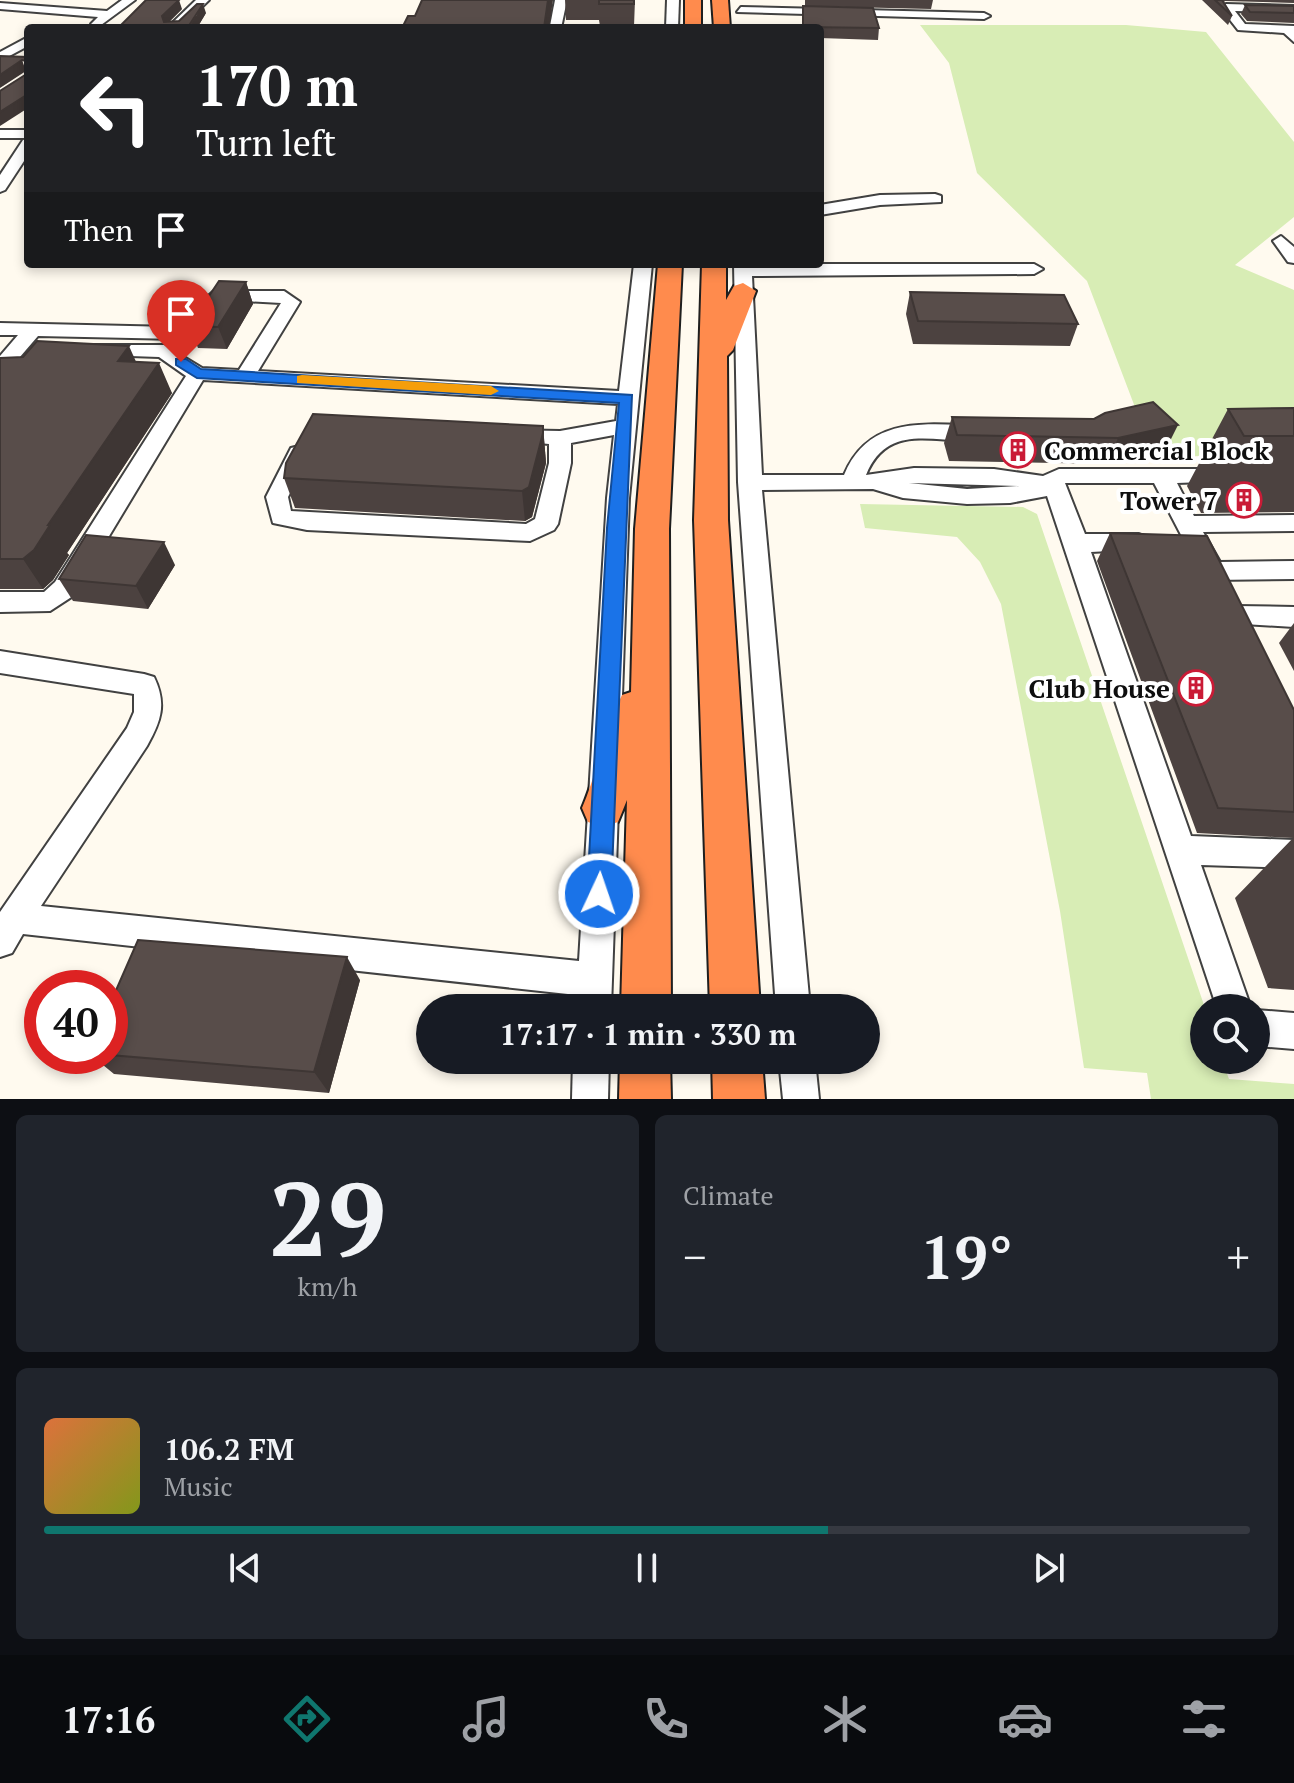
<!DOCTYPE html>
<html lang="en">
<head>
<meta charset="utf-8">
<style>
	:root { --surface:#171b24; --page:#20242c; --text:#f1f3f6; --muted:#9ea1a6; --line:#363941; --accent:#0f766e }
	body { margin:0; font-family:"PT Serif",serif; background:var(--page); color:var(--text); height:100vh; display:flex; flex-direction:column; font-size:30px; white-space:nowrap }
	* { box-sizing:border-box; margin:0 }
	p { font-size:26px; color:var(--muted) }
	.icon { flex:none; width:44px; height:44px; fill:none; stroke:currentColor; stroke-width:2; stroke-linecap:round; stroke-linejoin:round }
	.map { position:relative; height:1099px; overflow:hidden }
	.side { display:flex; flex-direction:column; gap:16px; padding:16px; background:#0d0f14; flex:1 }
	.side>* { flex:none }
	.top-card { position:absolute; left:24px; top:24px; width:800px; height:244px; border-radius:8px; box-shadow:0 4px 12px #0003; background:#202124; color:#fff; overflow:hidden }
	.buttons { position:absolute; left:1190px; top:994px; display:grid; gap:16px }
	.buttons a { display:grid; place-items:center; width:80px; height:80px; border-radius:50%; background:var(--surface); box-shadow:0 4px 12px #0003; font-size:40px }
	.speed { position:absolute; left:24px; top:970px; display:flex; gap:16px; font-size:40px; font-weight:700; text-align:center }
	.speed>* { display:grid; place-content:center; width:104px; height:104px; border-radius:50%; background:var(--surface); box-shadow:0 4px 12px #0003; line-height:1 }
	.speed .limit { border:12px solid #d22; background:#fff; color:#111 }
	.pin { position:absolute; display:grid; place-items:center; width:68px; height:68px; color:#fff; margin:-82px -34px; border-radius:50% 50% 50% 0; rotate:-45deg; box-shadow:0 0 8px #0007 }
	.pin .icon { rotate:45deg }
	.me { position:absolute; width:88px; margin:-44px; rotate:3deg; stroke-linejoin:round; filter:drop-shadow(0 0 6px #0008) }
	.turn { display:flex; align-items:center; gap:28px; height:168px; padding:0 40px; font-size:36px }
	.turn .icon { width:104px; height:104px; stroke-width:2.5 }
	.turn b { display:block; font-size:56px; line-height:68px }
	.then { display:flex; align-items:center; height:76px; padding:0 40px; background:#0003; gap:16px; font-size:30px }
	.big { font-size:60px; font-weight:700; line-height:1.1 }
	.side .widget { flex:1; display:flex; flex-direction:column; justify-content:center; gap:12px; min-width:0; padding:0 28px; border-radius:12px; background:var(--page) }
	.side .dial { align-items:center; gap:0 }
	.dial b { font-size:104px; line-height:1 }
	.song { display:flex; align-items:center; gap:24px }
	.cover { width:96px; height:96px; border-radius:12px; background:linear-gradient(135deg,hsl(20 70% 55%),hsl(70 70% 35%)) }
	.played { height:8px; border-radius:4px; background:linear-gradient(90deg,var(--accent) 65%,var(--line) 65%) }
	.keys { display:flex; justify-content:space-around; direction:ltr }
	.heat { display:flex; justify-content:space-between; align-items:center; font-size:44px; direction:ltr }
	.side .tiles { flex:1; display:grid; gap:16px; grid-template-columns:1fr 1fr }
	.widget:last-child { grid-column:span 2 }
	.trip { position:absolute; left:416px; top:994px; width:464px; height:80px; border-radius:40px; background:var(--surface); box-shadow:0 4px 12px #0003; font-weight:700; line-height:80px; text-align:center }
	.dock { display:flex; height:128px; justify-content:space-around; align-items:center; background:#090b0e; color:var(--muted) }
	.dock .icon { width:56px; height:56px }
	.dock .active { color:var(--accent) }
	.dock b { font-size:36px; color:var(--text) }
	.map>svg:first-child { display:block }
	.green { fill:#d8edb5 }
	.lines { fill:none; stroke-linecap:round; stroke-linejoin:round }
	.minor-casing { stroke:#414141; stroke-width:4 }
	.highway-casing { stroke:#1f1f1f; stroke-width:4 }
	.minor { fill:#fff; fill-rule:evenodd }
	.highway { fill:#ff8b4d; fill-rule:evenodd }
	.wall { fill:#4c4240 }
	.shaded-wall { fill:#3e3634 }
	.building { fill:#584d4a; stroke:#3e3634; stroke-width:2 }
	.route { fill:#1a73e8; stroke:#114b97; stroke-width:2 }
	.slow { fill:#f59e0b }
	.labels { text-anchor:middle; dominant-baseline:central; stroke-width:8; stroke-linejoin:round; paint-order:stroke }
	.poi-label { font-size:26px; font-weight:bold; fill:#0e0e0e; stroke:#fff; text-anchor:end }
</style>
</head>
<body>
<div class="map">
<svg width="1294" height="1099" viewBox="0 0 1294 1099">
	<rect width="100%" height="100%" fill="#fffaef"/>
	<g class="green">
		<path d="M920,25h206l80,7 88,110v75l-59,48 59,25v167l-115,-1 -38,-33 -54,-142 -110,-108 -28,-110z"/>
		<path d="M860,504l163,3 14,7 168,494 -1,52h18l7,19 65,5v15h-143l-4,-26 -63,-5 -24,-157 -59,-307 -21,-42 -23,-25 -92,-9z"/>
	</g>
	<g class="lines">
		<defs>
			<g id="minor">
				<path d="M122,0h13l-38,28 -6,-4 7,-7 -98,-8v-6l107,8z"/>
				<path d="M196,0h13l-29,28h-13z"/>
				<path d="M555,0h12l-6,28 -11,-2z"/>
				<path d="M667,0h12l-1,28h-12z"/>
				<path d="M1226,4l68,2v6l-59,-1 10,13 49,2v16l-10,-9 -46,-3 -18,-23z"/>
				<path d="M741,7l243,6 6,3 -6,3 -247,-7z"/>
				<path d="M28,37v9l-28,15v-9z"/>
				<rect x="0" y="130" width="28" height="8"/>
				<path d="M28,139v16l-23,35 -5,2v-17l23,-35z"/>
				<path d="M935,194l6,2v6l-61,3 -60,10v-10l60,-10z"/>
				<path d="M1281,236l13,11v16l-6,-1 -15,-21z"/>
				<path d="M634,264h18l-23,234 -18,510h-34v-13l-554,-61 -11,19 -12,4v-45l127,-184 7,-16v-18l-134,-21v-22l144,23 10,3c13,27 7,44 -7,69l-106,160 538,55 28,-463 7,-63 -43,8v20l-13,61 -4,6 -24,11 -223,-11 -34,-7 -7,-26 25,-49 8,-2 11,7 -22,44 3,14 235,13 9,-5 14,-56v-19l-45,-4 -3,-5 3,-5 56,1 56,-10 2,-17 -415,-24 -130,216 -23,15 -50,1v-20h44l11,-10 131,-206 -27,-19 -58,-2 -10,-6 3,-4h70l38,23 37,2 42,-67 -56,-3 -40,37 -7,2 -140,-3 -31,36 -7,2v-18l18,-21h-18v-12l173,4 41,-36h70l16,11 -42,69 361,20z"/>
				<path d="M734,264h300l9,5 -9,5 -282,2 10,199h82c25,-60 82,-51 137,-49l8,2 3,5 -3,5c-45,11 -99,-22 -123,37l48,-7 80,1 49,7 16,-7h164l11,7 -3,5 -54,2 17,33 100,-1v16l-91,1 17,30 74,-1v18l-82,1 -9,-3 -49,-94h-89l20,51h54l8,3 4,6 -4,6 -56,3 100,284 103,4v28l-93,-3 50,143h-34l-170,-512 -37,7 -43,1 -64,-6 -30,-9 -111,1 48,518h-34l-38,-526zM909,483l111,3 -53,3z"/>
				<path d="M1236,606l58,1v20l-67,-4 -4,-7 4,-7z"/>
				<path d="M1256,1010l38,3v36l-38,-3z"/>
				<path d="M573,1060h36l-1,39h-36z"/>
				<path d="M779,1060h36l4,39h-36z"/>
			</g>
			<g id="highway">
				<rect x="685" y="0" width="16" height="28"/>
				<path d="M712,0h16l2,28h-16z"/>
				<path d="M658,264h24l-13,265 2,479h-50l6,-208 -9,22 -15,5 -15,-5 -6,-14c16,-37 22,-78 40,-113l9,-3 4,-163z"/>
				<path d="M702,264h24v36l8,-14 9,-3 13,8 -23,59 -6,6 1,164 32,488h-50l-16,-488z"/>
				<path d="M620,1060h50l1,39h-52z"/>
				<path d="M712,1060h50l3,39h-52z"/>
			</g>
		</defs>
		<use href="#minor" class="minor-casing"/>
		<use href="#highway" class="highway-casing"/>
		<use href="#minor" class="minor"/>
		<use href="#highway" class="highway"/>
	</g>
	<g class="wall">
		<path d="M565,0h70l-1,26h-34l-1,-6h-33z"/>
		<path d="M805,0h128l-2,9 -126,-3z"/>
		<path d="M1202,0h92v3l-69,-2 -1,1 8,14 -4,9z"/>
		<path d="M1245,5l49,1v17l-47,-2 -6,-7z"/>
		<path d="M803,6l76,22 -1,12 -58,-2v-10h-18z"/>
		<path d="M182,9l-12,12h9l27,-8 -9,15h-76l-1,-2z"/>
		<path d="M246,282l7,22 -26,45 -29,-1 -9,-22z"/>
		<path d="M910,292l168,32 -8,22 -157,-2 -7,-30z"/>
		<path d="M0,358l137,4 35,31 -105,160 2,2 -16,25 -10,9h-43z"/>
		<path d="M1294,408v104l-93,1 -14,-27 41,-77z"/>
		<path d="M952,417l142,2 71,32 -58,13 -158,-3 -5,-18z"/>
		<path d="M543,426l3,37 -14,54 -7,4 -230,-13 -11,-30z"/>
		<path d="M1110,533l184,177v280l-26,-2 -33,-90 58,-60 -96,-5 -100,-272z"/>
		<path d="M175,565l-27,44 -75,-8 -14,-22z"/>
		<path d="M1294,623v48l-15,-28z"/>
		<path d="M360,980l-31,113 -215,-19 -22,-18h18v-52z"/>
	</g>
	<g class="shaded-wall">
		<path d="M179,0l3,9 -17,17 -3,-10z"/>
		<path d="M548,0h5l-4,28h-5z"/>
		<path d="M203,4l3,9 -9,15h-8z"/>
		<path d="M22,60l4,11 -26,17v-13z"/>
		<path d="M28,94v14l-28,18v-14z"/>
		<path d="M246,282l7,22 -26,45 -9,-22z"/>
		<path d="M129,346l13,29 -24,-14z"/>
		<path d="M159,363l13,30 -105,160 2,2 -16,25 -10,9 -20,-30z"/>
		<path d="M1178,425l-13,26 -58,13 11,-26z"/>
		<path d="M543,426l3,37 -14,54 -7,4 -3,-30z"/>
		<path d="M164,542l11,23 -27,44 -12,-23z"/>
		<path d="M347,957l13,23 -31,113 -15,-21z"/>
	</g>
	<g class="building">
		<path d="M146,0h33l-17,16 2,6 15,-1 18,-17h6l-15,23 -68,-1z"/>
		<path d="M422,0h126l-4,28h-142l6,-12h7z"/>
		<rect x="599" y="0" width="35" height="4"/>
		<path d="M1215,0h7l10,16z"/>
		<path d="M1245,5l49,1v7l-44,-1z"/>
		<path d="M803,6l70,2 6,20 -76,-1z"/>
		<path d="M0,56l28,1v37l-28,18v-21l25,-16 1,-14 -4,-1 -22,15z"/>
		<path d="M219,281l27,1 -28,45 -29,-1z"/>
		<path d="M910,292l154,3 14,29 -160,-3z"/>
		<path d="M37,341l92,5 -11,15 41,2 -111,162h2l-16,25 -11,9h-23v-201l23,-1z"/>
		<path d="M1153,402l25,23 -60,13 -161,-3 -5,-18 142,2 11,-6z"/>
		<path d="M1294,408v28h-50l-16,-27z"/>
		<path d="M313,414l230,12v7l-14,54 -7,4 -238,-13 2,-15z"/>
		<path d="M1110,533l97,3 87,174v102l-76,-4z"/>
		<path d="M86,535l78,7 -28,44 -77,-7z"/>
		<path d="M138,940l209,17 -33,115 -204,-17v-51z"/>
	</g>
	<path class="route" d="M176,359h10l15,10 431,26 -21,499 -4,8 -8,4 -9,-4 -3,-8 20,-366 12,-125 -422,-25 -21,-13z"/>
	<path class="slow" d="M302,375l189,11 8,5 -8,4 -194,-12v-7z"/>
	<defs>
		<symbol id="building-ring" viewBox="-11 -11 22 22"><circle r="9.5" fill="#fff" stroke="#ca1b36" stroke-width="1.5"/><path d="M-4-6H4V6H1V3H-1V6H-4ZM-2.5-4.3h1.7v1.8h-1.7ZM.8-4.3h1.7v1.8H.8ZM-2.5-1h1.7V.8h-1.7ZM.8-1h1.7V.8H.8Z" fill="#ca1b36"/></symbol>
	</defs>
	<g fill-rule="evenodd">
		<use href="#building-ring" x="998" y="430" width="40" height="40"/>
		<use href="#building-ring" x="1224" y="480" width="40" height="40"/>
		<use href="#building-ring" x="1176" y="668" width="40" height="40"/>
	</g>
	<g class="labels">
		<g class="poi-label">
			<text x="1044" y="450" text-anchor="start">Commercial Block</text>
			<text x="1218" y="500">Tower 7</text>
			<text x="1170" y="688">Club House</text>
		</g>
	</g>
</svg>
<div class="buttons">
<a><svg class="icon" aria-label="search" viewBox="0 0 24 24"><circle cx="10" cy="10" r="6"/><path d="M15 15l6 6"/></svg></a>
</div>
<div class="speed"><div class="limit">40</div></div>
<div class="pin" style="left:181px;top:362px;background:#d93025"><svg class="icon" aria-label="arrive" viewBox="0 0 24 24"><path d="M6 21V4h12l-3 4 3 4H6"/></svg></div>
<svg class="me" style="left:599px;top:894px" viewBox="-20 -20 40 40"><circle r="17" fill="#1a73e8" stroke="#fff" stroke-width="3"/><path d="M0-11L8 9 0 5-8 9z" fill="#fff"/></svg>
<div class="trip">17:17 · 1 min · 330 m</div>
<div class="top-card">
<div class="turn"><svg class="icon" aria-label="left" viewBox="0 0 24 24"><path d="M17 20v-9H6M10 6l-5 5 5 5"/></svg><div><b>170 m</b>Turn left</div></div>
<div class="then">Then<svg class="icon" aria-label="arrive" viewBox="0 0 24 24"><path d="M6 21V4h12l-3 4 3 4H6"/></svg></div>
</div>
</div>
<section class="side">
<div class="tiles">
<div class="widget dial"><b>29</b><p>km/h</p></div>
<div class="widget"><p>Climate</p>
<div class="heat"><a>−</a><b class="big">19°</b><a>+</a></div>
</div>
<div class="widget">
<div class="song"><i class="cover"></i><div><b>106.2 FM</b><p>Music</p></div></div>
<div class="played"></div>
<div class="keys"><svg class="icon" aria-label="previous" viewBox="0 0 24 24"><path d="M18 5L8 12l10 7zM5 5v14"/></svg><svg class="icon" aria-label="pause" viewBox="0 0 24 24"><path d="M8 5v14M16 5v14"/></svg><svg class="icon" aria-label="next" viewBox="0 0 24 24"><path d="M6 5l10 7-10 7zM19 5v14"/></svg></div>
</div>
</div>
</section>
<nav class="dock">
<b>17:16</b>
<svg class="icon active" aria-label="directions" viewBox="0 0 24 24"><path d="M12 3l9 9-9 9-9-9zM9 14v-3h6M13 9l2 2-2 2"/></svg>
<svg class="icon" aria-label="music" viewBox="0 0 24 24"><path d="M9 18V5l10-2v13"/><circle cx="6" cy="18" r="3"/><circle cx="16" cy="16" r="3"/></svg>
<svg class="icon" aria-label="phone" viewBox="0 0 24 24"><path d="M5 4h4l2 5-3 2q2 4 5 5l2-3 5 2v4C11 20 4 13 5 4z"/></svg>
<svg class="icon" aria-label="climate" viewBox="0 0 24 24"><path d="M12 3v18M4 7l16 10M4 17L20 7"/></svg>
<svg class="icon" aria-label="car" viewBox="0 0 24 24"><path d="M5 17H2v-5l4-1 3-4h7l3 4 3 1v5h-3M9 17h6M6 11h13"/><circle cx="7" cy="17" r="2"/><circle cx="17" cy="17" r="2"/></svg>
<svg class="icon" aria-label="filters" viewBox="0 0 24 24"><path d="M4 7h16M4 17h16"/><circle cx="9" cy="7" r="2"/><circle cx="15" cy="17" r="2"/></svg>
</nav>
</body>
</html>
